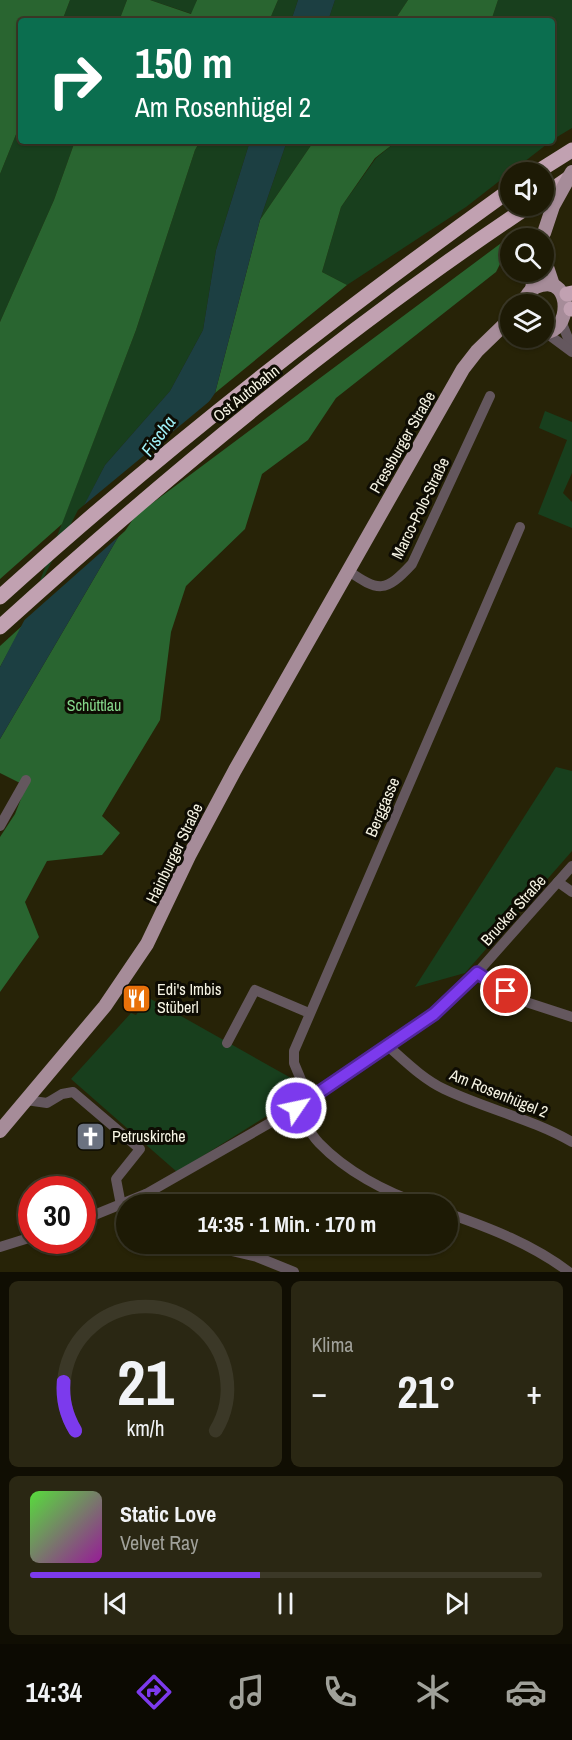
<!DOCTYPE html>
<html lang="de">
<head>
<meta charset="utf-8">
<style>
	:root { --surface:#1d1a05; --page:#2a2713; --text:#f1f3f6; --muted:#a0a19a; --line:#3b3827; --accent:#7c3aed }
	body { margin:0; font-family:"Archivo Narrow",sans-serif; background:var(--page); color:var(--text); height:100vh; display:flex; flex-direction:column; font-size:22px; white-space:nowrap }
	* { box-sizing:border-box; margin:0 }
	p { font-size:20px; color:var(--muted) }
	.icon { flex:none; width:33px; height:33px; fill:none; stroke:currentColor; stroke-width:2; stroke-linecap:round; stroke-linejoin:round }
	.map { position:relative; height:1272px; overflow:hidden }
	.panel { display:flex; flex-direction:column; gap:9px; padding:9px; background:#100e03; flex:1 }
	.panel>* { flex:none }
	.guide { position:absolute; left:18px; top:18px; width:537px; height:126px; border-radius:6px; box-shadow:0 2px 4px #0004,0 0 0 2px var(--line); background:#0b6e4f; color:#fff; overflow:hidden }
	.fabs { position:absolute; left:500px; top:162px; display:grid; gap:12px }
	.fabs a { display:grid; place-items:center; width:54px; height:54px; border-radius:50%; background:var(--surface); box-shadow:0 2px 4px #0004,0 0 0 2px var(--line); font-size:30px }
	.speed { position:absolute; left:18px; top:1176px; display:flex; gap:12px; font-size:30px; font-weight:700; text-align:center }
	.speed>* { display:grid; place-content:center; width:78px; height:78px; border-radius:50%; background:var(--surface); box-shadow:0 2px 4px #0004,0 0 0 2px var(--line); line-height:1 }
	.speed .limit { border:9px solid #d22; background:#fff; color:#111 }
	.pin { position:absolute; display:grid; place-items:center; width:51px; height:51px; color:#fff; margin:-26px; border:3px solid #fff; border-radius:50%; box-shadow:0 2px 6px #0007 }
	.me { position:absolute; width:66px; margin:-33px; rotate:56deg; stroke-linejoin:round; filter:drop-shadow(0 0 4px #0008) }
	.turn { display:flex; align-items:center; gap:21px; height:126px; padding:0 18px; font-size:27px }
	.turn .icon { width:78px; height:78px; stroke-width:2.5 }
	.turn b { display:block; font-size:42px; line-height:51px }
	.big { font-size:45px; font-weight:700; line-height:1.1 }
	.panel .widget { flex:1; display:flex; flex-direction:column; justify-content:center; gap:9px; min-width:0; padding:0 21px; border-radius:9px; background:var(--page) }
	.panel .dial { align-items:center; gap:0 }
	.dial svg { height:156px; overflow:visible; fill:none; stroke:var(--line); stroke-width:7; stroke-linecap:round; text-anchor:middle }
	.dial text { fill:var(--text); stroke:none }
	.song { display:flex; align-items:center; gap:18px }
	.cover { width:72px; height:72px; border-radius:9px; background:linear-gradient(135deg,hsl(110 70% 55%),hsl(300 70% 35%)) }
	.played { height:6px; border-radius:3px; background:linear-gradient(90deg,var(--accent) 45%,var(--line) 45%) }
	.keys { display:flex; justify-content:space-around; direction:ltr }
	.heat { display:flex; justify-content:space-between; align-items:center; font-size:33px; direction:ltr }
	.panel .tiles { flex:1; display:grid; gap:9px; grid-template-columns:1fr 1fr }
	.widget:last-child { grid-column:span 2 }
	.trip { position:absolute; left:116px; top:1194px; width:342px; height:60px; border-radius:30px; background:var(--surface); box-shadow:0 2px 4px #0004,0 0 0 2px var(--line); font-weight:700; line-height:60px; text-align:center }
	.tabs { display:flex; height:96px; justify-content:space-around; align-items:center; background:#0c0a02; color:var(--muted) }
	.tabs .icon { width:42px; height:42px }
	.tabs .on { color:var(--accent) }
	.tabs b { font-size:27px; color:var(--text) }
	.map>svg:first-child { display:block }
	.green { fill:#183f1d }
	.forest { fill:#296530 }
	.water { fill:#1c3f42 }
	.pier { fill:#272307 }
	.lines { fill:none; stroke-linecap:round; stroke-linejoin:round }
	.minor { stroke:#64575e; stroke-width:10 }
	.major { stroke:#a68c99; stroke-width:14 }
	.highway { stroke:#c1a1b1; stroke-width:15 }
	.major-bridge { stroke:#a68c99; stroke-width:14 }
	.route-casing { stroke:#51269a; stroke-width:15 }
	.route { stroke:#7c3aed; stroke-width:10 }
	.labels { text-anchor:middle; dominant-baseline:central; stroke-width:6; stroke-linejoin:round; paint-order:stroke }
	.street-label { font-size:16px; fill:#f6f4e4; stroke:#0e0c03 }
	.park-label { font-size:16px; fill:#84d68a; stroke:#0e0c03 }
	.poi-label { font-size:16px; fill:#f6f4e4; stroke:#0e0c03; text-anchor:start }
	.water-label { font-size:18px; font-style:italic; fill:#a0f2f9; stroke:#0e0c03 }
</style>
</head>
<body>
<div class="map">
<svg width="572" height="1272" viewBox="0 0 572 1272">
	<rect width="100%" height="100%" fill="#272307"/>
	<g class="green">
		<path d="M70,0h57l-8,21h-57z"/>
		<path d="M150,0h47l-5,14z"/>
		<path d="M278,0h20l-7,21h-22z"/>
		<path d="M335,0h73l-14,21h-66z"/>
		<path d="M498,0h74v128l-20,12v-119h-61z"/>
		<path d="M21,122v19h54l-21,59 -54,122v-148z"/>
		<path d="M200,141h50l-34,109 -13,80 -33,61 -65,74 -82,160 113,-295 59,-180z"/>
		<path d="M287,141h27l-54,79z"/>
		<path d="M397,141h154l-85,66 -119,78 -25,-13 19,-65 35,-49z"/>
		<path d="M545,411l27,11v51l-9,20 9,9v26l-34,-14 29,-74 -28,-12z"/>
		<path d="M556,767l16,4v80l-107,122 -50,14z"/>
		<path d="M149,998l142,80 6,19 -120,75 -106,-93 60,-66 5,2z"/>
	</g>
	<g class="forest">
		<path d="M0,0h70l-8,21h-41v101l-21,52z"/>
		<path d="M127,0h23l41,14 6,-14h81l-9,21h-150z"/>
		<path d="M408,0h90l-7,21h-97z"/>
		<path d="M75,141h125l-5,9 -59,180 -74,194 -62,55v-257l54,-122z"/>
		<path d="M314,141h83l-22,17 -34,49 -19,65 25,13 -132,108 45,-173z"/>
		<path d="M516,232l-6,6v6l-14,28 -160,126 -28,42 -46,34 -17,55 -59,57 -15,46 -11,88 -58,96 18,17 -18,22 -55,6 -22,41 14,35 -39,55v-155l15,-23 11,-28 -26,-13v-34l127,-217z"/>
		<path d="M23,625l-23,42v-21z"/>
	</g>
	<g class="water">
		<path d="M298,0h37l-7,21h-37z"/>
		<path d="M250,141h37l-27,79 -45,173 -88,129 -127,217v-72l105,-202 65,-74 33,-61 13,-80z"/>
	</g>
	<path class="pier" d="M217,395l-92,136 -105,93 58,-114z"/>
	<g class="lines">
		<g class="minor">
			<path d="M563,326l9,22"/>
			<path d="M545,332l27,20"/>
			<path d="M347,570c32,22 38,23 65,-6l78,-168"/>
			<path d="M0,826l26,-46"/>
			<path d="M558,882l14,10"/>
			<path d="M477,973l49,29 46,15"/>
			<path d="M227,1043l28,-53 54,23"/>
			<path d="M389,1047c17,15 34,32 55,42 42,20 88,30 128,53"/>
			<path d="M309,1099l-15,-36v-12l226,-524"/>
			<path d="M26,1100l21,3 15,-9 11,-2 67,57 -24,30 5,26"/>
			<path d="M296,1108c7,11 14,26 23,35 27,28 66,49 103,61"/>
			<path d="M146,1194l7,10"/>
			<path d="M447,1213c43,15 85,31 122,59"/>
			<path d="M82,1220l64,-26 150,-86 93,-61 45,-33 43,-41 95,-107"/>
			<path d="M202,1244l55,13 37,15"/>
			<path d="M0,1247l32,-10"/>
		</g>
		<g class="major">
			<path d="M543,255l10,30"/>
			<path d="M532,289l3,-17"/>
			<path d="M523,304c3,-9 9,-17 19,-19 30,-8 30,49 1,47"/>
			<path d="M0,1131l105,-125 42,-62 42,-88 46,-86 228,-401 14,-18 33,-32"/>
		</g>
		<g class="highway">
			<path d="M537,172l35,-22"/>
			<path d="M543,196l29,-20"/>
			<path d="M567,294l5,-1"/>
			<path d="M571,309h1"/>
			<path d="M0,597c161,-146 333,-280 510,-407"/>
			<path d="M0,627c167,-151 341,-296 529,-421"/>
		</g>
		<path class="major-bridge" d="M544,233l9,-27 19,-34"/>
	</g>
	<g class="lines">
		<defs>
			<path id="route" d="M296,1108l138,-94 43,-41 29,18"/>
		</defs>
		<use href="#route" class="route-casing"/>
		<use href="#route" class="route"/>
	</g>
	<defs>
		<symbol id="restaurant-square" viewBox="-11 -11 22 22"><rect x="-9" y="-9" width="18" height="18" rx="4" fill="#e8710a" stroke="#0e0c03"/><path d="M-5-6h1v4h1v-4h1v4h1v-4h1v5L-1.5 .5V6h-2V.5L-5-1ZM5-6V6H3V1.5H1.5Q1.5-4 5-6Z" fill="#fff"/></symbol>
		<symbol id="church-square" viewBox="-11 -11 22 22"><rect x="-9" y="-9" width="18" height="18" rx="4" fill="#6b7280" stroke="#0e0c03"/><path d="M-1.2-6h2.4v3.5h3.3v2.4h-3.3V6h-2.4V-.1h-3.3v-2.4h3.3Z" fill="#fff"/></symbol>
	</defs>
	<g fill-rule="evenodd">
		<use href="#restaurant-square" x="120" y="982" width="33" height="33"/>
		<use href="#church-square" x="74" y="1120" width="33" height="33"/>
	</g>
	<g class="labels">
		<g class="street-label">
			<text transform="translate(246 393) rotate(-39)">Ost Autobahn</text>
			<text transform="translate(402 442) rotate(-60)">Pressburger Straße</text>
			<text transform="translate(420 508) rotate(-64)">Marco-Polo-Straße</text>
			<text transform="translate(382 807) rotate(-67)">Berggasse</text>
			<text transform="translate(174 853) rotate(-64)">Hainburger Straße</text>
			<text transform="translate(513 910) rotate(-48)">Brucker Straße</text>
			<text transform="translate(499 1093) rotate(22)">Am Rosenhügel 2</text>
		</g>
		<g class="park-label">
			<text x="94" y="705">Schüttlau</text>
		</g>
		<g class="poi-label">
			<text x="157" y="989">Edi's Imbis<tspan x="157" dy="18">Stüberl</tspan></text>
			<text x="112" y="1136">Petruskirche</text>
		</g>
		<g class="water-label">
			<text transform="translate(158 436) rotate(-54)">Fischa</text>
		</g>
	</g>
</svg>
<div class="fabs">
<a><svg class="icon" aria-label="sound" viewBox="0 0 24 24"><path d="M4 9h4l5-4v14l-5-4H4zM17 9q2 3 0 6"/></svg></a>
<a><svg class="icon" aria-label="search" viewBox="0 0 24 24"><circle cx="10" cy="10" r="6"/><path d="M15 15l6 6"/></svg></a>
<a><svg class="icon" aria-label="layers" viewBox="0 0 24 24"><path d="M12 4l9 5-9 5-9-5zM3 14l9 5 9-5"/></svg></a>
</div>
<div class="speed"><div class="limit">30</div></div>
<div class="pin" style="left:506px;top:991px;background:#d93025"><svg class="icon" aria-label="arrive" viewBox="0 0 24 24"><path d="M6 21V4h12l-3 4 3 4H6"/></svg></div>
<svg class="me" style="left:296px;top:1108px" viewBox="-20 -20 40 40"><circle r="17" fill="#7c3aed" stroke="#fff" stroke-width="3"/><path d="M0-11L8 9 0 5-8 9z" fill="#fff"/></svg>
<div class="trip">14:35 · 1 Min. · 170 m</div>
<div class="guide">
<div class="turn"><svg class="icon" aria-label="right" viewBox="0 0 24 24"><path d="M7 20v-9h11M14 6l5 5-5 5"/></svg><div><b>150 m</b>Am Rosenhügel 2</div></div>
</div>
</div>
<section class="panel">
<div class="tiles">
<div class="widget dial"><svg viewBox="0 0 100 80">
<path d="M14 69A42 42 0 1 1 86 69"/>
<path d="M14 69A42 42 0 0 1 8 44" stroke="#7c3aed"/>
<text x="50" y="56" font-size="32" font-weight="700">21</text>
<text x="50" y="72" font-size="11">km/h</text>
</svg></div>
<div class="widget"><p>Klima</p>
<div class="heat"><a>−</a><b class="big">21°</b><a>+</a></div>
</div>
<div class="widget">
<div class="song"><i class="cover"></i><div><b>Static Love</b><p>Velvet Ray</p></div></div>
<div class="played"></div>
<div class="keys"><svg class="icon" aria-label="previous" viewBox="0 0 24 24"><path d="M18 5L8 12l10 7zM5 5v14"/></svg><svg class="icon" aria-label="pause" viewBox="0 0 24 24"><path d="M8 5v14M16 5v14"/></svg><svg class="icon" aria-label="next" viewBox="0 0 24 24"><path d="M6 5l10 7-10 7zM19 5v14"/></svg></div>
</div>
</div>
</section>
<nav class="tabs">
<b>14:34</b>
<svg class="icon on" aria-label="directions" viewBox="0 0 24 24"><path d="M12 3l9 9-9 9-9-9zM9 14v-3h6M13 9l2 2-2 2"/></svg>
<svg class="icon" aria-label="music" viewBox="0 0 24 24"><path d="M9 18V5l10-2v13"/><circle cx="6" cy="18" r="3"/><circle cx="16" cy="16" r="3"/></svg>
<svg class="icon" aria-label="phone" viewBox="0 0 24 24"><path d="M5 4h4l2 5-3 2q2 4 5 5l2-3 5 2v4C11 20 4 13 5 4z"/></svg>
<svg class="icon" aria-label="climate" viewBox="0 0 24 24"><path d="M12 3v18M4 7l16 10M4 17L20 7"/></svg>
<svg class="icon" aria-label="car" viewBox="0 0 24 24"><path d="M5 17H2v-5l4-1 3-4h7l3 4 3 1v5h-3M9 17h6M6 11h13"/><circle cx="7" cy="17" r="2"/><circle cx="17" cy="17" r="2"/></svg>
</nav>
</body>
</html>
